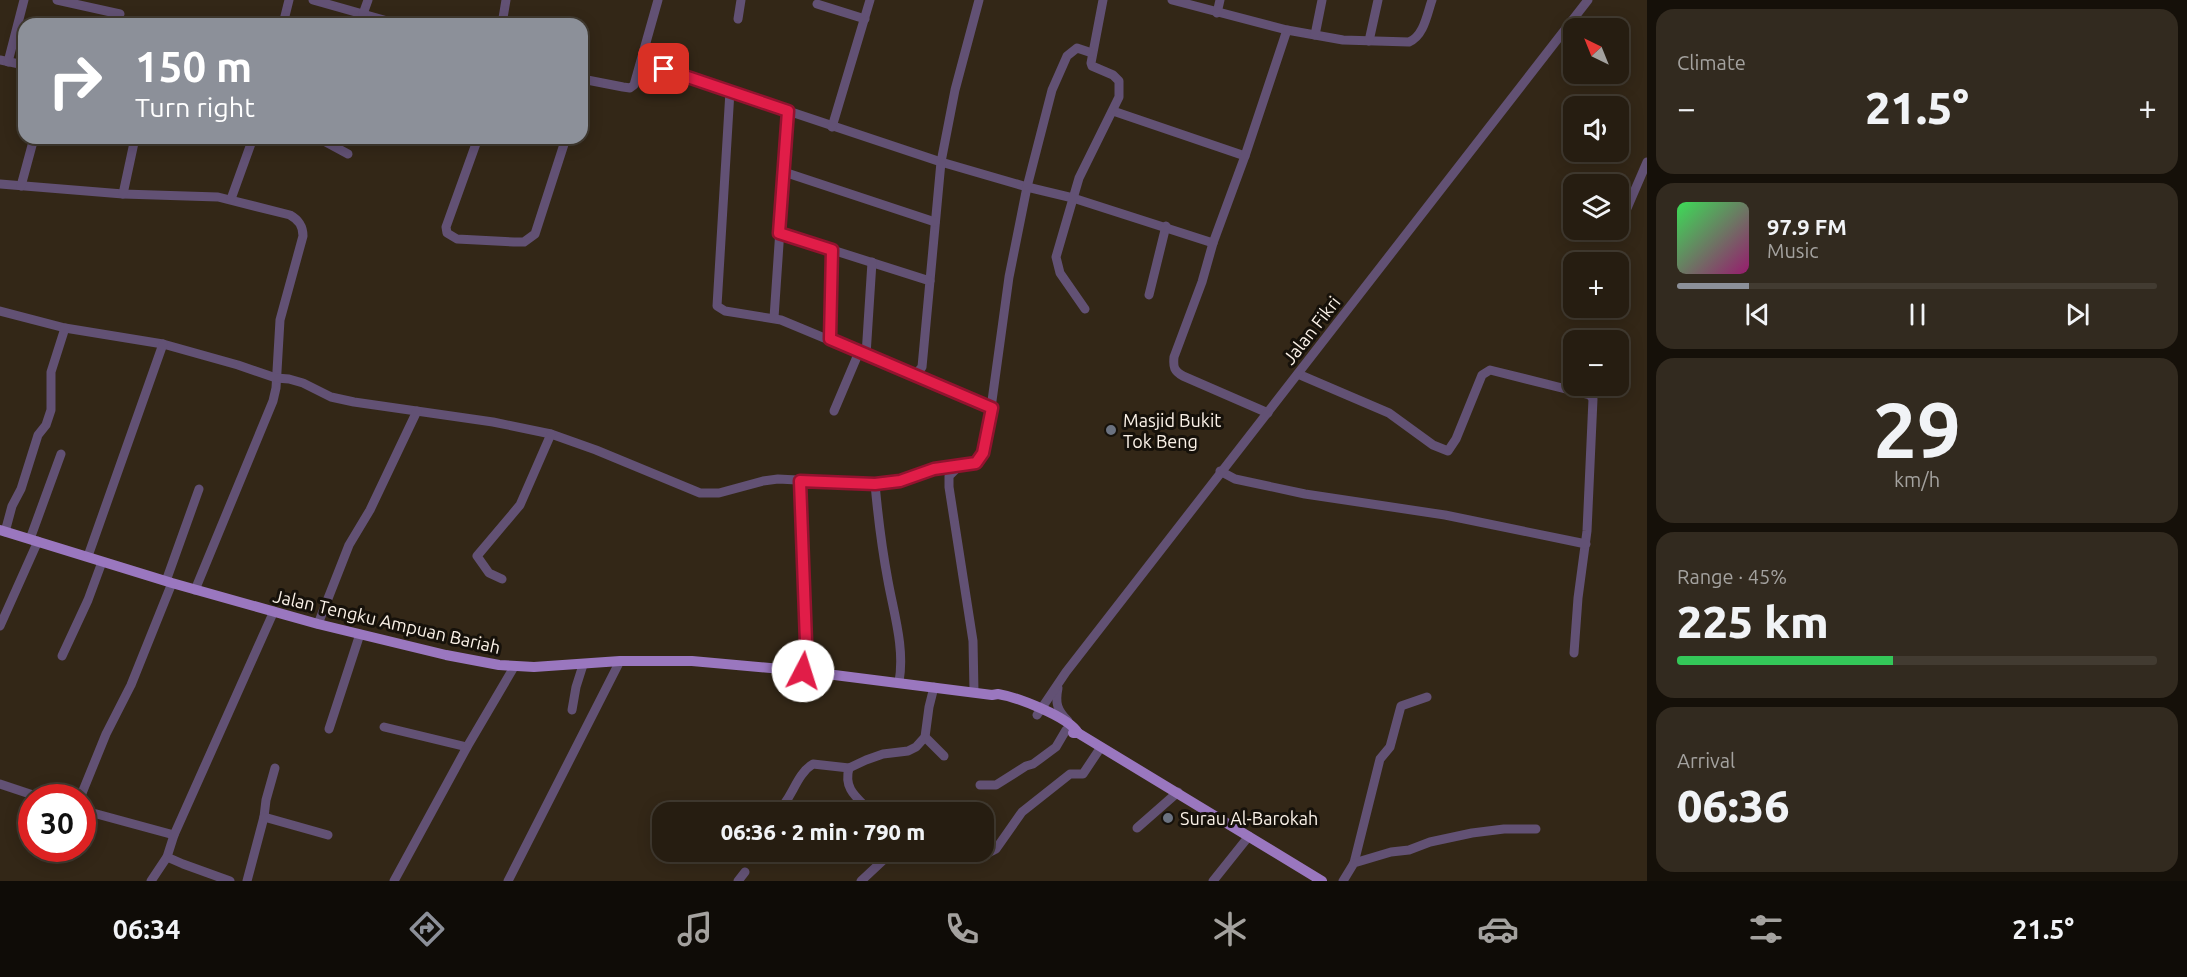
<!DOCTYPE html>
<html lang="en">
<head>
<meta charset="utf-8">
<style>
	:root { --surface:#261d11; --page:#322a1f; --text:#f1f3f6; --muted:#a4a29f; --line:#423b31; --accent:#8c9099 }
	body { margin:0; font-family:Ubuntu,sans-serif; background:var(--page); color:var(--text); height:100vh; display:flex; flex-direction:column; font-size:22px; white-space:nowrap }
	* { box-sizing:border-box; margin:0 }
	p { font-size:20px; color:var(--muted) }
	.icon { flex:none; width:33px; height:33px; fill:none; stroke:currentColor; stroke-width:2; stroke-linecap:round; stroke-linejoin:round }
	.map { position:relative; flex:1; overflow:hidden }
	.panel { display:flex; flex-direction:column; gap:9px; padding:9px; background:#151009; width:540px }
	.panel>* { flex:none }
	.banner { position:absolute; left:18px; top:18px; width:570px; height:126px; border-radius:18px; box-shadow:0 3px 15px #0003,0 0 0 2px var(--line); background:#8c9099; color:#fff; overflow:hidden }
	.needle { width:39px; rotate:317deg }
	.buttons { position:absolute; left:1563px; top:18px; display:grid; gap:12px }
	.buttons a { display:grid; place-items:center; width:66px; height:66px; border-radius:12px; background:var(--surface); box-shadow:0 3px 15px #0003,0 0 0 2px var(--line); font-size:30px }
	.speed { position:absolute; left:18px; top:784px; display:flex; gap:12px; font-size:30px; font-weight:700; text-align:center }
	.speed>* { display:grid; place-content:center; width:78px; height:78px; border-radius:50%; background:var(--surface); box-shadow:0 3px 15px #0003,0 0 0 2px var(--line); line-height:1 }
	.speed .limit { border:9px solid #d22; background:#fff; color:#111 }
	.pin { position:absolute; display:grid; place-items:center; width:51px; height:51px; color:#fff; margin:-26px; border-radius:12px; box-shadow:0 3px 9px #0006 }
	.me { position:absolute; width:66px; margin:-33px; rotate:5deg; stroke-linejoin:round; filter:drop-shadow(0 0 4px #0008) }
	.turn { display:flex; align-items:center; gap:21px; height:126px; padding:0 18px; font-size:27px }
	.turn .icon { width:78px; height:78px; stroke-width:2.5 }
	.turn b { display:block; font-size:42px; line-height:51px }
	.big { font-size:45px; font-weight:800; line-height:1.1 }
	.panel .tile { flex:1; display:flex; flex-direction:column; justify-content:center; gap:9px; min-width:0; padding:0 21px; border-radius:18px; background:var(--page) }
	.panel .dial { align-items:center; gap:0 }
	.dial b { font-size:78px; line-height:1 }
	.song { display:flex; align-items:center; gap:18px }
	.cover { width:72px; height:72px; border-radius:9px; background:linear-gradient(135deg,hsl(130 70% 55%),hsl(320 70% 35%)) }
	.played { height:6px; border-radius:3px; background:linear-gradient(90deg,var(--accent) 15%,var(--line) 15%) }
	.keys { display:flex; justify-content:space-around; direction:ltr }
	.heat { display:flex; justify-content:space-between; align-items:center; font-size:33px; direction:ltr }
	.charge { height:9px; border-radius:4px; background:linear-gradient(90deg,#34c759 45%,var(--line) 0) }
	.trip { position:absolute; left:652px; top:802px; width:342px; height:60px; border-radius:18px; background:var(--surface); box-shadow:0 3px 15px #0003,0 0 0 2px var(--line); font-weight:800; line-height:60px; text-align:center }
	.dock { display:flex; height:96px; justify-content:space-around; align-items:center; background:#0f0c07; color:var(--muted) }
	.dock .icon { width:42px; height:42px }
	.dock .current { color:var(--accent) }
	.dock b { font-size:27px; color:var(--text) }
	main { display:flex; flex:1; min-height:0 }
	.map>svg:first-child { display:block }
	.lines { fill:none; stroke-linecap:round; stroke-linejoin:round }
	.minor { stroke:#625174; stroke-width:9 }
	.major { stroke:#9a77bf; stroke-width:10 }
	.route-casing { stroke:#92132f; stroke-width:15 }
	.route { stroke:#e11d48; stroke-width:10 }
	.worship-dot { fill:#6b7280; stroke:#16110a; stroke-width:2 }
	.labels { text-anchor:middle; dominant-baseline:central; stroke-width:6; stroke-linejoin:round; paint-order:stroke }
	.street-label { font-size:18px; fill:#fbf2e8; stroke:#16110a }
	.poi-label { font-size:18px; fill:#fbf2e8; stroke:#16110a; text-anchor:start }
</style>
</head>
<body>
<main>
<div class="map">
<svg width="1647" height="881" viewBox="0 0 1647 881">
	<rect width="100%" height="100%" fill="#332717"/>
	<g class="lines">
		<g class="minor">
			<path d="M57,0l63,14"/>
			<path d="M313,0l85,24"/>
			<path d="M1172,0l115,30 56,10 66,2c15,-6 18,-28 23,-42"/>
			<path d="M817,4l48,15"/>
			<path d="M1217,13l3,-13"/>
			<path d="M363,14l5,-14"/>
			<path d="M738,19l3,-19"/>
			<path d="M283,24l6,-24"/>
			<path d="M502,24l4,-24"/>
			<path d="M1315,35l7,-35"/>
			<path d="M1369,41l9,-41"/>
			<path d="M0,60l24,5"/>
			<path d="M8,62l16,-62"/>
			<path d="M642,62l299,100 86,25 46,11 140,45"/>
			<path d="M582,79l41,8 7,1 4,-3 24,-85"/>
			<path d="M730,91l-13,215 8,5 56,9 130,54h5l6,-7 19,-205 14,-72 24,-90"/>
			<path d="M1113,111l132,45"/>
			<path d="M832,127l38,-127"/>
			<path d="M311,138l13,3 24,13"/>
			<path d="M478,138l-32,89 1,6 10,6 57,3h10l11,-8 31,-96"/>
			<path d="M784,172l151,50"/>
			<path d="M0,184l123,10 95,3 72,18c9,5 13,11 13,21l-23,84 -4,68 -3,13 -78,189"/>
			<path d="M21,186l13,-48"/>
			<path d="M123,194l12,-56"/>
			<path d="M231,199l22,-61"/>
			<path d="M1625,213l22,-51"/>
			<path d="M779,233l151,48"/>
			<path d="M1149,295l17,-69"/>
			<path d="M1085,309l-25,-36 -4,-16 23,-79 40,-81v-16l-6,-6 -21,-9 -1,-3 12,-63"/>
			<path d="M0,311l65,17 98,16 75,21 38,13 13,1 14,4 28,14 23,5 139,20 58,12 45,16 104,43h19l44,-12 15,-2 97,5 25,-3 34,-12 42,-6 5,-6 10,-49 18,-131 18,-90 25,-97 15,-34 10,-8 15,5"/>
			<path d="M774,318l14,-207"/>
			<path d="M830,339l3,-89"/>
			<path d="M866,355l6,-93"/>
			<path d="M916,374l35,18 40,16"/>
			<path d="M1298,374l91,39 44,32 15,6 8,-12 26,-64 8,-5 100,25 3,4 -6,132 -9,67 -4,55"/>
			<path d="M834,411l25,-59"/>
			<path d="M1268,413l-85,-37c-9,-5 -10,-9 -9,-19l28,-75 11,-39 32,-87 42,-126"/>
			<path d="M959,466l-10,10v11l24,154 1,51"/>
			<path d="M1220,471l15,8 70,15 140,21 141,29"/>
			<path d="M800,481l6,161 -3,29"/>
			<path d="M875,484c3,33 7,65 13,97 6,33 17,68 11,101"/>
			<path d="M5,532l7,-26 9,-17 17,-54 8,-10 5,-15v-38l14,-44"/>
			<path d="M30,539l31,-85"/>
			<path d="M88,556l75,-212"/>
			<path d="M502,579l-13,-6 -12,-17 43,-51 31,-71"/>
			<path d="M166,581l33,-92"/>
			<path d="M318,624l31,-79 21,-35 47,-99"/>
			<path d="M0,626l38,-85"/>
			<path d="M62,656l26,-56 14,-38"/>
			<path d="M1058,688c-3,15 -1,22 10,33"/>
			<path d="M572,710l4,-23 7,-22"/>
			<path d="M1037,715l29,-43 522,-672"/>
			<path d="M384,727l83,20"/>
			<path d="M329,729l31,-95"/>
			<path d="M925,737l19,19"/>
			<path d="M849,768c-6,22 9,30 23,45"/>
			<path d="M0,784l42,14"/>
			<path d="M980,785h16l30,-19 7,-2 23,-17 10,-17"/>
			<path d="M80,798l26,-64 25,-49 41,-102"/>
			<path d="M82,810l92,25"/>
			<path d="M776,813c17,-14 19,-38 37,-49l36,4 17,-8 17,-6 25,-3 8,-4 9,-10 4,-30 5,-20"/>
			<path d="M264,817l2,-17 9,-32"/>
			<path d="M1137,828l41,-36"/>
			<path d="M982,856l14,-7 26,-37 48,-38h13l18,-27"/>
			<path d="M1354,863l26,-104 10,-12 11,-41 26,-9"/>
			<path d="M151,881l16,-24"/>
			<path d="M230,881l-47,-17 -16,-7 7,-22 100,-224"/>
			<path d="M247,881l17,-64 64,18"/>
			<path d="M394,881l73,-134 47,-80"/>
			<path d="M508,881l112,-220"/>
			<path d="M738,881l7,-9"/>
			<path d="M861,881l31,-29"/>
			<path d="M1213,881l36,-45"/>
			<path d="M1343,881l11,-18 37,-11 18,-2 21,-8 42,-9 32,-4h32"/>
		</g>
		<g class="major">
			<path d="M0,530l172,53 146,41 128,31 53,10 35,2 86,-6h72l111,10 189,24 6,-1c19,3 71,23 80,39"/>
			<path d="M1073,733h5l244,148"/>
		</g>
	</g>
	<g class="lines">
		<defs>
			<path id="route" d="M664,69l124,42 -9,122 53,17 -2,89 162,69 -9,45 -7,10 -42,6 -34,12 -25,3 -75,-3 6,161 -3,29"/>
		</defs>
		<use href="#route" class="route-casing"/>
		<use href="#route" class="route"/>
	</g>
	<g class="worship-dot">
		<circle cx="1111" cy="430" r="6"/>
		<circle cx="1168" cy="818" r="6"/>
	</g>
	<g class="labels">
		<g class="street-label">
			<text transform="translate(1311 330) rotate(-52)">Jalan Fikri</text>
			<text transform="translate(387 621) rotate(13)">Jalan Tengku Ampuan Bariah</text>
		</g>
		<g class="poi-label">
			<text x="1123" y="420">Masjid Bukit<tspan x="1123" dy="21">Tok Beng</tspan></text>
			<text x="1180" y="818">Surau Al-Barokah</text>
		</g>
	</g>
</svg>
<div class="buttons">
<a><svg class="needle" viewBox="-14 -14 28 28"><path d="M0-13l5 13h-10z" fill="#e53935"/><path d="M0 13l5-13h-10z" fill="#a4a29f"/></svg></a>
<a><svg class="icon" aria-label="sound" viewBox="0 0 24 24"><path d="M4 9h4l5-4v14l-5-4H4zM17 9q2 3 0 6"/></svg></a>
<a><svg class="icon" aria-label="layers" viewBox="0 0 24 24"><path d="M12 4l9 5-9 5-9-5zM3 14l9 5 9-5"/></svg></a>
<a>+</a>
<a>−</a>
</div>
<div class="speed"><div class="limit">30</div></div>
<div class="pin" style="left:664px;top:69px;background:#d93025"><svg class="icon" aria-label="arrive" viewBox="0 0 24 24"><path d="M6 21V4h12l-3 4 3 4H6"/></svg></div>
<svg class="me" style="left:803px;top:671px" viewBox="-20 -20 40 40"><circle r="19" fill="#fff"/><path d="M0-13L10 11 0 6-10 11z" fill="#e11d48"/></svg>
<div class="trip">06:36 · 2 min · 790 m</div>
<div class="banner">
<div class="turn"><svg class="icon" aria-label="right" viewBox="0 0 24 24"><path d="M7 20v-9h11M14 6l5 5-5 5"/></svg><div><b>150 m</b>Turn right</div></div>
</div>
</div>
<section class="panel">
<div class="tile"><p>Climate</p>
<div class="heat"><a>−</a><b class="big">21.5°</b><a>+</a></div>
</div>
<div class="tile">
<div class="song"><i class="cover"></i><div><b>97.9 FM</b><p>Music</p></div></div>
<div class="played"></div>
<div class="keys"><svg class="icon" aria-label="previous" viewBox="0 0 24 24"><path d="M18 5L8 12l10 7zM5 5v14"/></svg><svg class="icon" aria-label="pause" viewBox="0 0 24 24"><path d="M8 5v14M16 5v14"/></svg><svg class="icon" aria-label="next" viewBox="0 0 24 24"><path d="M6 5l10 7-10 7zM19 5v14"/></svg></div>
</div>
<div class="tile dial"><b>29</b><p>km/h</p></div>
<div class="tile"><p>Range · 45%</p><b class="big">225 km</b><div class="charge"></div></div>
<div class="tile"><p>Arrival</p><b class="big">06:36</b></div>
</section>
</main>
<nav class="dock">
<b>06:34</b>
<svg class="icon current" aria-label="directions" viewBox="0 0 24 24"><path d="M12 3l9 9-9 9-9-9zM9 14v-3h6M13 9l2 2-2 2"/></svg>
<svg class="icon" aria-label="music" viewBox="0 0 24 24"><path d="M9 18V5l10-2v13"/><circle cx="6" cy="18" r="3"/><circle cx="16" cy="16" r="3"/></svg>
<svg class="icon" aria-label="phone" viewBox="0 0 24 24"><path d="M5 4h4l2 5-3 2q2 4 5 5l2-3 5 2v4C11 20 4 13 5 4z"/></svg>
<svg class="icon" aria-label="climate" viewBox="0 0 24 24"><path d="M12 3v18M4 7l16 10M4 17L20 7"/></svg>
<svg class="icon" aria-label="car" viewBox="0 0 24 24"><path d="M5 17H2v-5l4-1 3-4h7l3 4 3 1v5h-3M9 17h6M6 11h13"/><circle cx="7" cy="17" r="2"/><circle cx="17" cy="17" r="2"/></svg>
<svg class="icon" aria-label="filters" viewBox="0 0 24 24"><path d="M4 7h16M4 17h16"/><circle cx="9" cy="7" r="2"/><circle cx="15" cy="17" r="2"/></svg>
<b>21.5°</b>
</nav>
</body>
</html>
